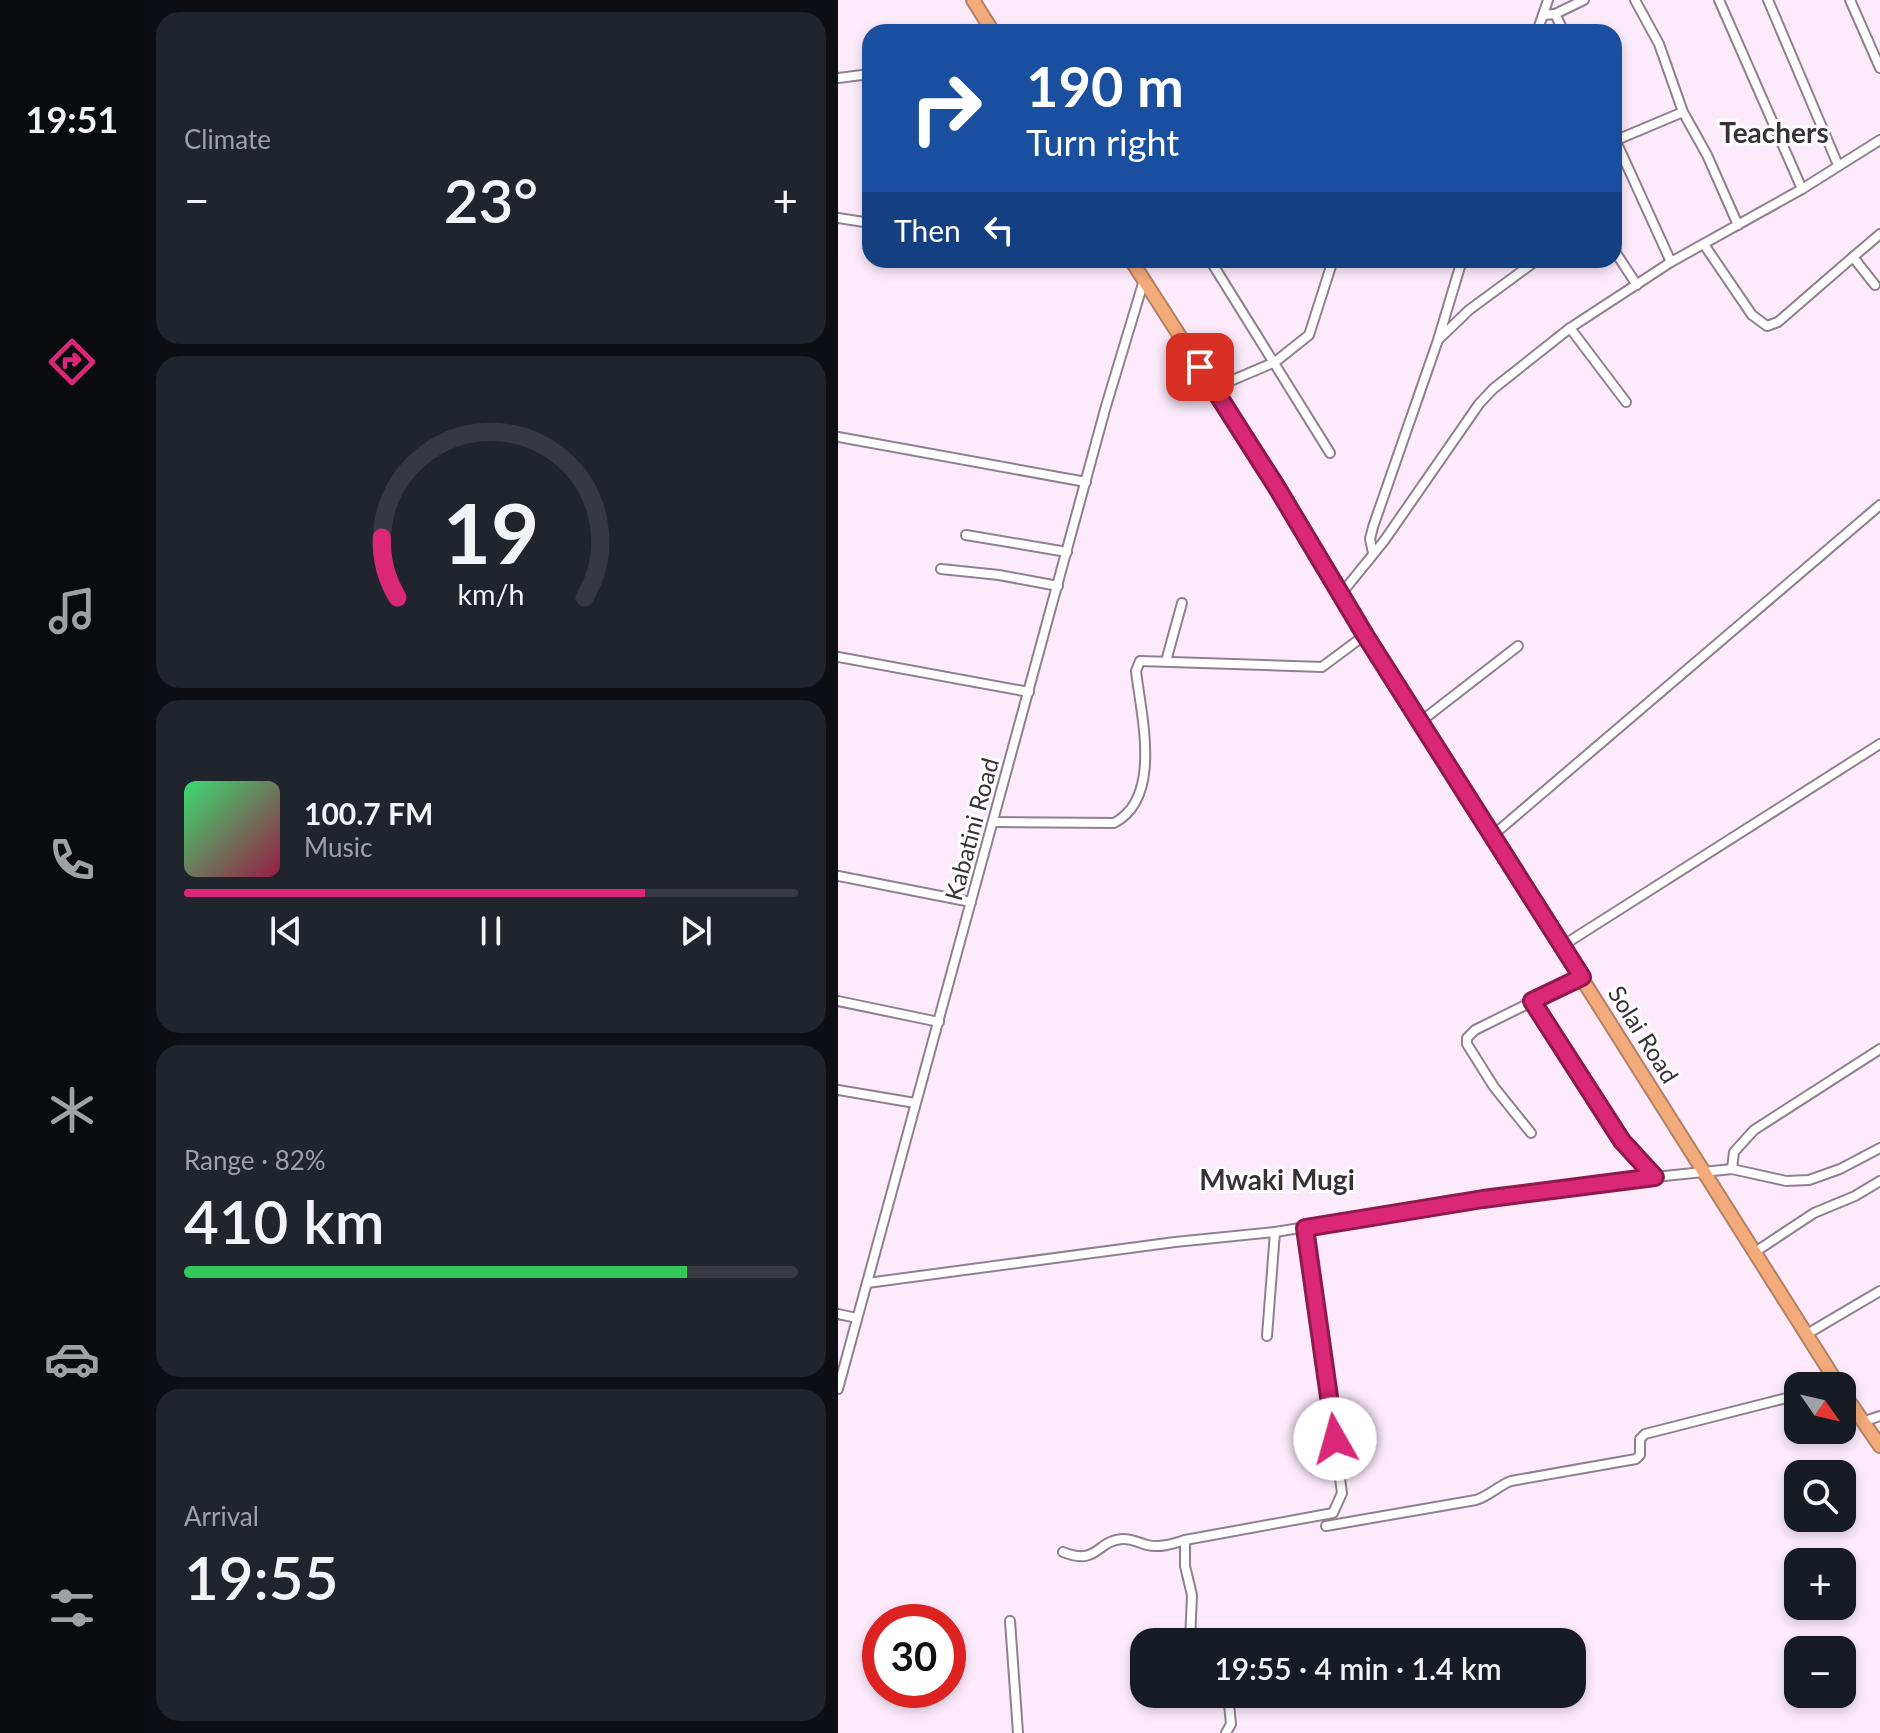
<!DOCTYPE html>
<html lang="en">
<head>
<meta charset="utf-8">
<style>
	:root { --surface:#171b24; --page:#20242c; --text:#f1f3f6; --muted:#9ea1a6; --line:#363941; --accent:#db2777 }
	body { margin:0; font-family:Lato,sans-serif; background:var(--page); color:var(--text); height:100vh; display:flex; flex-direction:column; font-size:30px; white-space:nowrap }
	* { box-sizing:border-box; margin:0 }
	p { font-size:26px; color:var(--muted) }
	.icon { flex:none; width:44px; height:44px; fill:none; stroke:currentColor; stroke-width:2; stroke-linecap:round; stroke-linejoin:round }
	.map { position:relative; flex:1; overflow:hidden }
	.panel { display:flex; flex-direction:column; gap:12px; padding:12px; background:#0d0f14; width:694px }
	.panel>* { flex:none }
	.hud { position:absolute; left:24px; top:24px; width:760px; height:244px; border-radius:24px; box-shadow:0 4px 12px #0003; background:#1a4fa0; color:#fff; overflow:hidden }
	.needle { width:52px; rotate:124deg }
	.fabs { position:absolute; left:946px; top:1372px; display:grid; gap:16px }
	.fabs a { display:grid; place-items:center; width:72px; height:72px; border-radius:16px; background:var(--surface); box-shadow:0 4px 12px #0003; font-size:40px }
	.speed { position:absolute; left:24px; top:1604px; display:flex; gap:16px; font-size:40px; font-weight:700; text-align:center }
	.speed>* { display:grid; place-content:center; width:104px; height:104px; border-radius:50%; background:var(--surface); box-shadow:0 4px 12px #0003; line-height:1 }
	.speed .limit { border:12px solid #d22; background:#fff; color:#111 }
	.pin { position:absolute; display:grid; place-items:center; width:68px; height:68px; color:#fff; margin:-34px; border-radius:16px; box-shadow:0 4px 12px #0006 }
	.me { position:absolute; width:88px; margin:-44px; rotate:353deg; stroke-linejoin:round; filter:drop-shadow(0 0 6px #0008) }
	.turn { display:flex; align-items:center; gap:28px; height:168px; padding:0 32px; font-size:36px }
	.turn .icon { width:104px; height:104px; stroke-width:2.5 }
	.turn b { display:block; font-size:56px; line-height:68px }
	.then { display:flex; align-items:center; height:76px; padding:0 32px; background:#0003; gap:16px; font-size:30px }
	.big { font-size:60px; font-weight:600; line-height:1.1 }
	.panel .tile { flex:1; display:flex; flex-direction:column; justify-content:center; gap:12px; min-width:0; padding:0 28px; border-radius:24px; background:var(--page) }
	.panel .dial { align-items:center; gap:0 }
	.dial svg { height:208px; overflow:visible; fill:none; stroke:var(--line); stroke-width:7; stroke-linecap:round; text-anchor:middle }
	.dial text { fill:var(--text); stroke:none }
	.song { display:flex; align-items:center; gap:24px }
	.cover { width:96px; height:96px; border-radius:12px; background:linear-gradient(135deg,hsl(140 70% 55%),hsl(340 70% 35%)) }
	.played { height:8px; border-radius:4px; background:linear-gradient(90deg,var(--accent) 75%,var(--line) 75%) }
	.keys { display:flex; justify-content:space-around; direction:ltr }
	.heat { display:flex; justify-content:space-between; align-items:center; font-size:44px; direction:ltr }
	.charge { height:12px; border-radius:6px; background:linear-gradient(90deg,#34c759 82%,var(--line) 0) }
	.trip { position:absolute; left:292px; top:1628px; width:456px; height:80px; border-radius:24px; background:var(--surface); box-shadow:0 4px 12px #0003; font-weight:600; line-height:80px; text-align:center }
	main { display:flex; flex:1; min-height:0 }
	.dock { display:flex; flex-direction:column; width:144px; justify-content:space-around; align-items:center; background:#090b0e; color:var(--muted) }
	.dock .icon { width:56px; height:56px }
	.dock .current { color:var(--accent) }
	.dock b { font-size:36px; color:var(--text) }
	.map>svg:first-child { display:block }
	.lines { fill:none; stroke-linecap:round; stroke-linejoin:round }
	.minor-casing { stroke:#90808f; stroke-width:12 }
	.highway-casing { stroke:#b28164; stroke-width:16 }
	.minor { stroke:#fff; stroke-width:8 }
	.highway { stroke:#f3ab7b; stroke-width:12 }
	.route-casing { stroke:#8e194d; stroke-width:20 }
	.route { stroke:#db2777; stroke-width:14 }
	.labels { text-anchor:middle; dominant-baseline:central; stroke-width:6; stroke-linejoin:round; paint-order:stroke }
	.street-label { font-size:24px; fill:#383238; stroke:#fff }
	.quarter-label { font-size:28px; font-weight:bold; fill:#383238; stroke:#fff }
</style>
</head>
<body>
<main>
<nav class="dock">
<b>19:51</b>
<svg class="icon current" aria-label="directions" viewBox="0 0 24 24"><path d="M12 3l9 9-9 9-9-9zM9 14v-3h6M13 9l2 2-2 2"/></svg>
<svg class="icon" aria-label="music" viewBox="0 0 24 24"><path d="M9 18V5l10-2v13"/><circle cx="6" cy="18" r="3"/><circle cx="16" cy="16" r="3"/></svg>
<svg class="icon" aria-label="phone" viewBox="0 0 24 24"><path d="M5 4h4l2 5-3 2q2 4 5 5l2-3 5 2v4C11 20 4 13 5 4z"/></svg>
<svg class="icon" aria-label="climate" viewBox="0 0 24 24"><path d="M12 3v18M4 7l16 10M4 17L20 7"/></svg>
<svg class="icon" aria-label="car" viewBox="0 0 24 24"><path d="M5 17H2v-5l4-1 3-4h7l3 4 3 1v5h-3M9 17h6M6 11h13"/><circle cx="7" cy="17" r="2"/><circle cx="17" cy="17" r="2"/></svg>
<svg class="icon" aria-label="filters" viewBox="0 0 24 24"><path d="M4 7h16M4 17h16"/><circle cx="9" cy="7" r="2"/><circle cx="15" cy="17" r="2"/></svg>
</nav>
<section class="panel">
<div class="tile"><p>Climate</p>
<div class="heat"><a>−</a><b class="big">23°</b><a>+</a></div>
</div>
<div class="tile dial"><svg viewBox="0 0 100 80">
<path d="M14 69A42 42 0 1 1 86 69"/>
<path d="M14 69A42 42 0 0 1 8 46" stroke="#db2777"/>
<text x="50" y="56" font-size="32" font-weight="700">19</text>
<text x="50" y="72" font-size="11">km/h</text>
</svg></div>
<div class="tile">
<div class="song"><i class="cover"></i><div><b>100.7 FM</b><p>Music</p></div></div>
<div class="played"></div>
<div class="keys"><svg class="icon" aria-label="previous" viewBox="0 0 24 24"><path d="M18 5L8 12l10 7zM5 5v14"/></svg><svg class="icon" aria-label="pause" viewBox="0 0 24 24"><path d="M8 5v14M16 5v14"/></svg><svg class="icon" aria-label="next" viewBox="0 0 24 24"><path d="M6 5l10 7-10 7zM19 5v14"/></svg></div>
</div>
<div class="tile"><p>Range · 82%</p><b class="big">410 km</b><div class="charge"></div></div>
<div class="tile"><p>Arrival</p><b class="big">19:55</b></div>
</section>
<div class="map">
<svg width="1042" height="1733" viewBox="0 0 1042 1733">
	<rect width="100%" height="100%" fill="#fdebfc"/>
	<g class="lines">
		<defs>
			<g id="minor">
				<path d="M797,0l24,44 24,68 24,43 31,70"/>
				<path d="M881,0l83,189"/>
				<path d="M930,0l70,165"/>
				<path d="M1012,0l30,68"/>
				<path d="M717,14l29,-14"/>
				<path d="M705,15l12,-1 9,18"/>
				<path d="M699,32l11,-32"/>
				<path d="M0,78l24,-3 8,3"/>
				<path d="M776,137l57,125"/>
				<path d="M776,141l69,-29"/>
				<path d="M0,218l32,5"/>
				<path d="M867,246l47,69 15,11 11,-4 75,-65"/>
				<path d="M776,250l23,35"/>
				<path d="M372,260l120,193"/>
				<path d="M1037,285l-22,-28 27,-23"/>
				<path d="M732,328l56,74"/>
				<path d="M601,339l30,-29 68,-50"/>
				<path d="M376,388l61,-26 34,-27 24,-75"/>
				<path d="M0,437l248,45"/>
				<path d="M128,535l101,17"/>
				<path d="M535,553l-3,-14 3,-12 65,-187 24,-80"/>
				<path d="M103,569l58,6 59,11"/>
				<path d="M503,594l43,-53 95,-137 14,-15 77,-61 101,-66 131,-73 78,-49"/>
				<path d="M0,657l191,35"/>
				<path d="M328,661l16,-58"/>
				<path d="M582,722l98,-76"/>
				<path d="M155,822l121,1c49,-25 27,-108 22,-152l4,-10 182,6 43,-32"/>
				<path d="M654,836l388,-331"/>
				<path d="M0,876l133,26"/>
				<path d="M724,946l318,-202"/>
				<path d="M0,1001l101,21"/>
				<path d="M694,1001l90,140 33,36"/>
				<path d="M0,1090l77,13"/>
				<path d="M693,1133l-37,-46 -27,-43v-6l8,-8 107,-53"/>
				<path d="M894,1169l2,-17 20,-22 126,-81"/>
				<path d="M917,1252l59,-39 41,-17 25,-15"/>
				<path d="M29,1283l308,-41 100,-10 208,-33 172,-22 77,-8 54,12 23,-1 31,-11 40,-21"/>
				<path d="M0,1314l19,4"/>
				<path d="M969,1334l73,-43"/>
				<path d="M429,1336l8,-104"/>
				<path d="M0,1389l268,-983 38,-126"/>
				<path d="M1024,1422l18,-6"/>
				<path d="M488,1526l150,-26c13,-4 22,-14 35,-19l125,-22 4,-4v-16l5,-5 153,-39"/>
				<path d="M347,1540v26l7,29 -2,47"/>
				<path d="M225,1552c35,14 33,-11 59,-13 9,-1 17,4 25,6 13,3 25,-1 38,-5l148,-27 9,-20 -37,-265"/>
				<path d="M172,1621l8,112"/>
				<path d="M388,1733l5,-9 -3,-30"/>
			</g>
			<g id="highway">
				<path d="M135,0l20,32"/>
				<path d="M293,260l145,226 89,149 474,751"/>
				<path d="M1004,1391l38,55"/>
			</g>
		</defs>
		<use href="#minor" class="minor-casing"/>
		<use href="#highway" class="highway-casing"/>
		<use href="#minor" class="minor"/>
		<use href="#highway" class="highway"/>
	</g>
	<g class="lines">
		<defs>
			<path id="route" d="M362,367l76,119 89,149 217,342 -50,24 90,140 33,36 -172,22 -178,29 30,211"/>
		</defs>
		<use href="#route" class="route-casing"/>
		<use href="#route" class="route"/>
	</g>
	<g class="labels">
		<g class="street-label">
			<text transform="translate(133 829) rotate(-75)">Kabatini Road</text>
			<text transform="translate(806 1034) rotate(58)">Solai Road</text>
		</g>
		<g class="quarter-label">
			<text x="936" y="132">Teachers</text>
			<text x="439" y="1179">Mwaki Mugi</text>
		</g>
	</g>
</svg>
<div class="fabs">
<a><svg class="needle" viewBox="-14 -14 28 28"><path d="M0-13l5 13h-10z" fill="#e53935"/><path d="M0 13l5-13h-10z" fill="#9ea1a6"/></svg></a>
<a><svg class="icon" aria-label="search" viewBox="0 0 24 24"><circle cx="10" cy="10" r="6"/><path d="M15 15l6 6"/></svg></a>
<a>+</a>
<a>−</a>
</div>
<div class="speed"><div class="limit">30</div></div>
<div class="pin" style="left:362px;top:367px;background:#d93025"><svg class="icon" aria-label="arrive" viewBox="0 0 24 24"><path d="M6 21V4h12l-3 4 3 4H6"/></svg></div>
<svg class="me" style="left:497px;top:1439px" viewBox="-20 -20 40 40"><circle r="19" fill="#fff"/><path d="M0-13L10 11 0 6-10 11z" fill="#db2777"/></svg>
<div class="trip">19:55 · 4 min · 1.4 km</div>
<div class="hud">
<div class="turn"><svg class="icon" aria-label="right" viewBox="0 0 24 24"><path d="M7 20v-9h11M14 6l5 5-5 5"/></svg><div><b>190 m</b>Turn right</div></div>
<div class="then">Then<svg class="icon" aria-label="left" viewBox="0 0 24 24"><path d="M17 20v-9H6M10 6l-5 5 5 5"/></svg></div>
</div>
</div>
</main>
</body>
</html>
